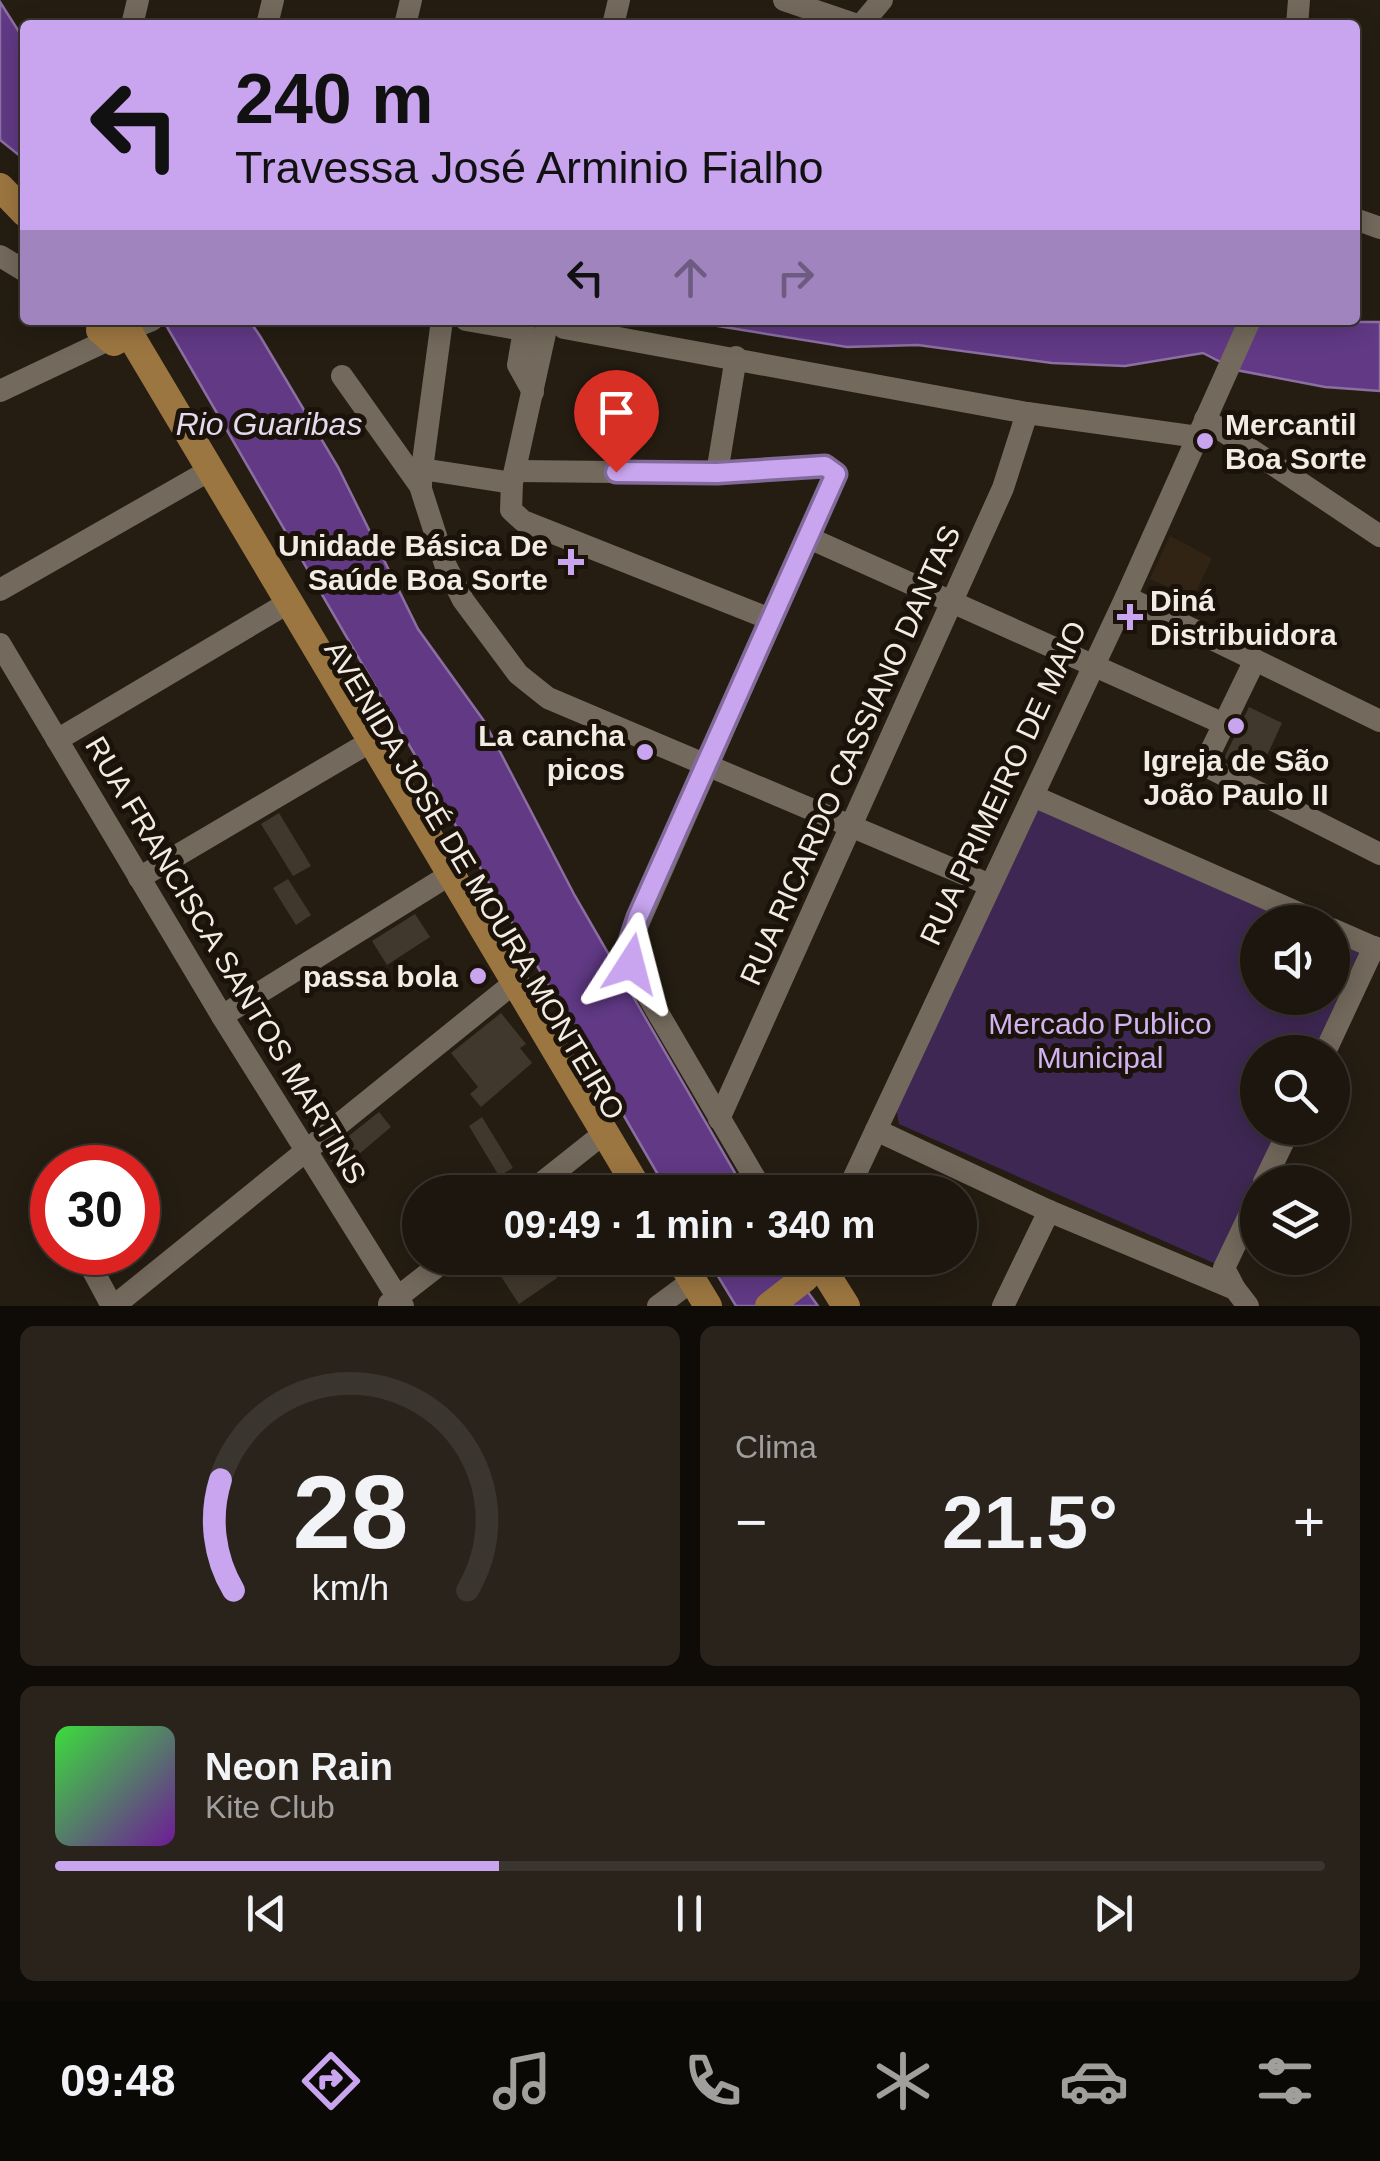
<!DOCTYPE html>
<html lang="pt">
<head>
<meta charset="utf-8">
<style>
	:root { --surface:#1c160e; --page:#29231c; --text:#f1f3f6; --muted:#a09f9e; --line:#3a352e; --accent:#c8a5ee }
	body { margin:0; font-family:Arial,sans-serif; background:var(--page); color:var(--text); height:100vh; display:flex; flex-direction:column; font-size:38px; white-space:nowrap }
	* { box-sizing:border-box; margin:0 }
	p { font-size:32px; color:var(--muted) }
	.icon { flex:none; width:55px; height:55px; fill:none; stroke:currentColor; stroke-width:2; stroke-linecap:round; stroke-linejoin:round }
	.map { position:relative; height:1306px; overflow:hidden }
	.drawer { display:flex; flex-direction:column; gap:20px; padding:20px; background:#0f0c08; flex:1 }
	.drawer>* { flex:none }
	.hud { position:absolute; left:20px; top:20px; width:1340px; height:305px; border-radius:10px; box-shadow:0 5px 25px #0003,0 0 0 2px var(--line); background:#c8a5ee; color:#111; overflow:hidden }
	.buttons { position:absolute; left:1240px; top:905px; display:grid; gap:20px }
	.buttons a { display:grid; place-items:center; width:110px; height:110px; border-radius:50%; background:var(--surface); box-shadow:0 5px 25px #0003,0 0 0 2px var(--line); font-size:50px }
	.speed { position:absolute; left:30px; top:1145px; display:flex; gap:20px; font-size:50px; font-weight:700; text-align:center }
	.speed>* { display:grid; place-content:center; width:130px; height:130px; border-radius:50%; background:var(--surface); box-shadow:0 5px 25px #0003,0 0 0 2px var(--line); line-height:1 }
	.speed .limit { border:15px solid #d22; background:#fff; color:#111 }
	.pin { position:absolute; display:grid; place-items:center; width:85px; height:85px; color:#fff; margin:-102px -42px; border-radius:50% 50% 50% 0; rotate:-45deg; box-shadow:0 0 10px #0007 }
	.pin .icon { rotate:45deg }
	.me { position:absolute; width:110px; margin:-55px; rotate:9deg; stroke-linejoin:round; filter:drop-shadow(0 0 8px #0008) }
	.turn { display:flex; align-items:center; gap:35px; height:210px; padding:0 50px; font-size:45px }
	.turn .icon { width:130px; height:130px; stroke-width:2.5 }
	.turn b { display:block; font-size:70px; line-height:85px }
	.lanes { display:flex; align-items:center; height:95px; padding:0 50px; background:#0003; justify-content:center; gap:50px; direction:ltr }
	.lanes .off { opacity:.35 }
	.big { font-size:75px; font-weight:700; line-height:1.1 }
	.drawer .card { flex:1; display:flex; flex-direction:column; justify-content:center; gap:15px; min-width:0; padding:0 35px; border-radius:15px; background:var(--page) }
	.drawer .dial { align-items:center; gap:0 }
	.dial svg { height:260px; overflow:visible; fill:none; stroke:var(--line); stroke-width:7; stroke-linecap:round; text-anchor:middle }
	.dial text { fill:var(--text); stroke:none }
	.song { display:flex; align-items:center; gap:30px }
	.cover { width:120px; height:120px; border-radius:15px; background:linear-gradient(135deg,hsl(120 70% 55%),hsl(280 70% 35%)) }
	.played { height:10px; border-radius:5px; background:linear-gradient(90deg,var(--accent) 35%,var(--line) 35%) }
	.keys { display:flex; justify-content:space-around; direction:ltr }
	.heat { display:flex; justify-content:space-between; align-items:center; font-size:55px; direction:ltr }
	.drawer .tiles { flex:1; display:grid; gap:20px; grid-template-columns:1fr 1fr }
	.card:last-child { grid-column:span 2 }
	.trip { position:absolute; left:402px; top:1175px; width:575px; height:100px; border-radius:50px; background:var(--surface); box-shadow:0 5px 25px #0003,0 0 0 2px var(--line); font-weight:700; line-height:100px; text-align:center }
	.tab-bar { display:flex; height:160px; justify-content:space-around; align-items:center; background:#0b0906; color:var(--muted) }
	.tab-bar .icon { width:70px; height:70px }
	.tab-bar .selected { color:var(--accent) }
	.tab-bar b { font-size:45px; color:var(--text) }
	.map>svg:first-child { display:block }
	.built { fill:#312414 }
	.green { fill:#3e2853 }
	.water { fill:#613985; stroke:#8c6fa2; stroke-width:2.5 }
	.building { fill:#41382d }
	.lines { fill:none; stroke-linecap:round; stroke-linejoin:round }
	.minor { stroke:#73695c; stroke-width:22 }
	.major { stroke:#9c7640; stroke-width:28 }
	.route-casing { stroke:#826b9b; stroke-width:25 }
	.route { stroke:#c8a5ee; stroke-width:18 }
	.poi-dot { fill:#c8a5ee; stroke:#1b1309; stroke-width:4 }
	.labels { text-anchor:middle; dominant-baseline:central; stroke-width:10; stroke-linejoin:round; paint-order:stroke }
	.poi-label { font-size:30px; font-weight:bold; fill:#f2ece5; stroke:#1b1309; text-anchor:end }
	.street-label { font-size:30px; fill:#f2ece5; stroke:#1b1309 }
	.park-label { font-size:30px; fill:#d1b3f2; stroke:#1b1309 }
	.water-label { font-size:32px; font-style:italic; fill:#e4daf0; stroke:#1b1309 }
</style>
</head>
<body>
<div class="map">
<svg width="1380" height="1306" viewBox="0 0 1380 1306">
	<rect width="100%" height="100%" fill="#251d12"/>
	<path class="built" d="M1170,536l42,22 -19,40 -43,-19z"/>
	<path class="green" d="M1036,805l267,117h-45v76h74l1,-62 28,12 -48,104h-55v76h21l-63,136 -317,-140 -3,-16z"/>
	<g class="water">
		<path d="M0,2l25,39v119l-25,-20z"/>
		<path d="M163,320h86l11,16 78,131 80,162 66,92 91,175 171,296h-78z"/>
		<path d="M681,320l699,2v69l-55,-4 -89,-17 -33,-17 -78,13 -73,-3 -134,-18 -71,2z"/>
		<path d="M707,1258h76l35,48h-82z"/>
	</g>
	<g class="building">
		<path d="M1249,707l33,16 -24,52 -34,-17z"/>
		<path d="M279,813l32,53 -18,10 -32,-52z"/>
		<path d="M288,879l23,36 -15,10 -23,-37z"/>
		<path d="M415,914l15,23 -43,28 -15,-24z"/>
		<path d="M501,1013l25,31 -6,4 12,15 -51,44 -11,-13 8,-7 -27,-34z"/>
		<path d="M379,1112l12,15 -52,44 -13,-17z"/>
		<path d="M482,1117l31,51 -14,8 -30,-50z"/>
		<path d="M489,1258h55l13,20 -38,26z"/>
	</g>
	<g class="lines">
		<g class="minor">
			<path d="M784,0l73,25"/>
			<path d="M132,25l6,-25"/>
			<path d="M267,25l6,-25"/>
			<path d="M405,25l6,-25"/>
			<path d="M613,25l6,-25"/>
			<path d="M861,25l21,-25"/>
			<path d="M1297,25l2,-25"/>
			<path d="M1355,219l25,9"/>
			<path d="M0,256l25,15"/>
			<path d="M466,320l58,10 -6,35 15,27"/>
			<path d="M548,320l-36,163 -1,27 12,11 247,98"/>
			<path d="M564,328l463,85 171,24"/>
			<path d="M130,329l22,-9"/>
			<path d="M342,376l78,110 25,78 18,36 55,74 30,24 442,187"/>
			<path d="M0,391l108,-51"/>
			<path d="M1205,419l175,117"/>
			<path d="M422,469l20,-149"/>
			<path d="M515,471l202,2 108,-8 11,9 -208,473 10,32 125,213"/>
			<path d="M717,473l19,-116"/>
			<path d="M421,485l1,-16 90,14"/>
			<path d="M809,538l415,186"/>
			<path d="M0,590l198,-113"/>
			<path d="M1126,597l254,124"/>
			<path d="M0,644l222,372 181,290"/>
			<path d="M1255,660l-51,105 176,89"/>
			<path d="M57,740l219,-130"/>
			<path d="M1033,796l286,126"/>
			<path d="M139,878l219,-129"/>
			<path d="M1332,929l48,21"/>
			<path d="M222,1016l216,-134"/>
			<path d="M1325,1052l49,-105"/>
			<path d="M719,1119l284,-631 24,-75"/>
			<path d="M876,1130l173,81 186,78 13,17"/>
			<path d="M1264,1182l26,-54"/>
			<path d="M530,1192l63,-50"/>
			<path d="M847,1192l279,-595 124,-277"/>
			<path d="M83,1252l29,54"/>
			<path d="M1235,1289l-11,-21 34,-71"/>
			<path d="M389,1304l59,-46"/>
			<path d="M114,1306l390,-315"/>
			<path d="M658,1306l23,-17"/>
			<path d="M1003,1306l46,-95"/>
		</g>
		<g class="major">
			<path d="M0,187l25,26"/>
			<path d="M101,320l-1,10 14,12 15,-9 -1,-13"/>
			<path d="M129,333l511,859"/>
			<path d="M679,1258l29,48"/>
			<path d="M769,1306l36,-28 11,-20 30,48"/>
		</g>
	</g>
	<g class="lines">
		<defs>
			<path id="route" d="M616,472l101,1 108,-7 11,8 -198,443 -10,30 3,17"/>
		</defs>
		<use href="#route" class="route-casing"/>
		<use href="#route" class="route"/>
	</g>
	<g class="poi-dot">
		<circle cx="1205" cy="441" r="10"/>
		<path d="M566 547h10v10h10v10h-10v10h-10v-10h-10v-10h10z"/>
		<path d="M1125 602h10v10h10v10h-10v10h-10v-10h-10v-10h10z"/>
		<circle cx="1236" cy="726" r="10"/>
		<circle cx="645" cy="752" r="10"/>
		<circle cx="478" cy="976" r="10"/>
	</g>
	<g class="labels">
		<g class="poi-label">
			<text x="1225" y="424" text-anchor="start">Mercantil<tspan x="1225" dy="34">Boa Sorte</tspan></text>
			<text x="548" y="545">Unidade Básica De<tspan x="548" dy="34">Saúde Boa Sorte</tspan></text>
			<text x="1150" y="600" text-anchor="start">Diná<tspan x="1150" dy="34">Distribuidora</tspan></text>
			<text x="625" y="735">La cancha<tspan x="625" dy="34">picos</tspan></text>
			<text x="1236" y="760" text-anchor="middle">Igreja de São<tspan x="1236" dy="34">João Paulo II</tspan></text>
			<text x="458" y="976">passa bola</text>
		</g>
		<g class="street-label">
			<text transform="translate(850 755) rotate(-66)">RUA RICARDO CASSIANO DANTAS</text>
			<text transform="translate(1003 783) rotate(-65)">RUA PRIMEIRO DE MAIO</text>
			<text transform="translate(475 880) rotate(59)">AVENIDA JOSÉ DE MOURA MONTEIRO</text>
			<text transform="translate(226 960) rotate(59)">RUA FRANCISCA SANTOS MARTINS</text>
		</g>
		<g class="park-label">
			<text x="1100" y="1023">Mercado Publico<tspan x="1100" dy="34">Municipal</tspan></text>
		</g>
		<g class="water-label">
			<text x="269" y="424">Rio Guaribas</text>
		</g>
	</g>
</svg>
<div class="buttons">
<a><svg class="icon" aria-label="sound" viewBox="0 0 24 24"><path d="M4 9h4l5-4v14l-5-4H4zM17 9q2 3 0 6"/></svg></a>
<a><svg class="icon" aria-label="search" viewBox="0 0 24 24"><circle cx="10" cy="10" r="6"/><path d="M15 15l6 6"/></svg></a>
<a><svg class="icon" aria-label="layers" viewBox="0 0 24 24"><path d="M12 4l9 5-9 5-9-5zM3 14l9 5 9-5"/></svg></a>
</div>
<div class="speed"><div class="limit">30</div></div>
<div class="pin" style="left:616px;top:472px;background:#d93025"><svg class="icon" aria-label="arrive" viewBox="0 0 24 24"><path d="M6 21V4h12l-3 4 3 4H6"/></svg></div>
<svg class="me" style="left:631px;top:964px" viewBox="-20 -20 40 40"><path d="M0-17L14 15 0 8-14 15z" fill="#c8a5ee" stroke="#fff" stroke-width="4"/></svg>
<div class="trip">09:49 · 1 min · 340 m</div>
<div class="hud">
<div class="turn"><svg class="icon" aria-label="left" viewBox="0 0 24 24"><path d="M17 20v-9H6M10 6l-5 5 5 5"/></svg><div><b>240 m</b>Travessa José Arminio Fialho</div></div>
<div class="lanes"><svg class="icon" aria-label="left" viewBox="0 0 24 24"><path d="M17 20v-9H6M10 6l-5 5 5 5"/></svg><svg class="icon off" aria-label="ahead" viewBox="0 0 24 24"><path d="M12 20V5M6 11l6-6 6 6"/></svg><svg class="icon off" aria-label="right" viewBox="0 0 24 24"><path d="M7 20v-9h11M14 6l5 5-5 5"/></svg></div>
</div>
</div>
<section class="drawer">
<div class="tiles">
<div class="card dial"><svg viewBox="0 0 100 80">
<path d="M14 69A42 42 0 1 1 86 69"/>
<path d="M14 69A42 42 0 0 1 10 35" stroke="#c8a5ee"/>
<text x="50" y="56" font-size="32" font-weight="700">28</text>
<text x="50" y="72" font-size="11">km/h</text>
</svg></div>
<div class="card"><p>Clima</p>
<div class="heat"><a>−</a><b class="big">21.5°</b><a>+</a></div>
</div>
<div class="card">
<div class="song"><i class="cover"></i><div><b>Neon Rain</b><p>Kite Club</p></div></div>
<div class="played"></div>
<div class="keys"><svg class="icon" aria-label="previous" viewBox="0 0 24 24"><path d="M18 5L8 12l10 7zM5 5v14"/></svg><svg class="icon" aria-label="pause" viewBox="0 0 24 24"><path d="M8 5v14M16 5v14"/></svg><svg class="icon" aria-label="next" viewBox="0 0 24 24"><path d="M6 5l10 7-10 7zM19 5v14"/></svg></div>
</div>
</div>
</section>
<nav class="tab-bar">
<b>09:48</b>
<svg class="icon selected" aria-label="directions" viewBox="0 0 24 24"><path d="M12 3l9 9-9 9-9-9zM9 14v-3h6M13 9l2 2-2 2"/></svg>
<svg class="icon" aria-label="music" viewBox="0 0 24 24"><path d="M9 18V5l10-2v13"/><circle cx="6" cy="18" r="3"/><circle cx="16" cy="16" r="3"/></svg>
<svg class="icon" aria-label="phone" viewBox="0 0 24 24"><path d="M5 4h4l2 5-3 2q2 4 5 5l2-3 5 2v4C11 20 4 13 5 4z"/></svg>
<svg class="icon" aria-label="climate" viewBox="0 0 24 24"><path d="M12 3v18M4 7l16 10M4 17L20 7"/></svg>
<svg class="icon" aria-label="car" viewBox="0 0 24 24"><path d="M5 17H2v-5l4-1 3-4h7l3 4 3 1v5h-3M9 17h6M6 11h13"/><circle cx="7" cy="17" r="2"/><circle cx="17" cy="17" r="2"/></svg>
<svg class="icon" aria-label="filters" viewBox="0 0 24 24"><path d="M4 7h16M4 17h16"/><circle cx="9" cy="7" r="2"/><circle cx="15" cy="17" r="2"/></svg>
</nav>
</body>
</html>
